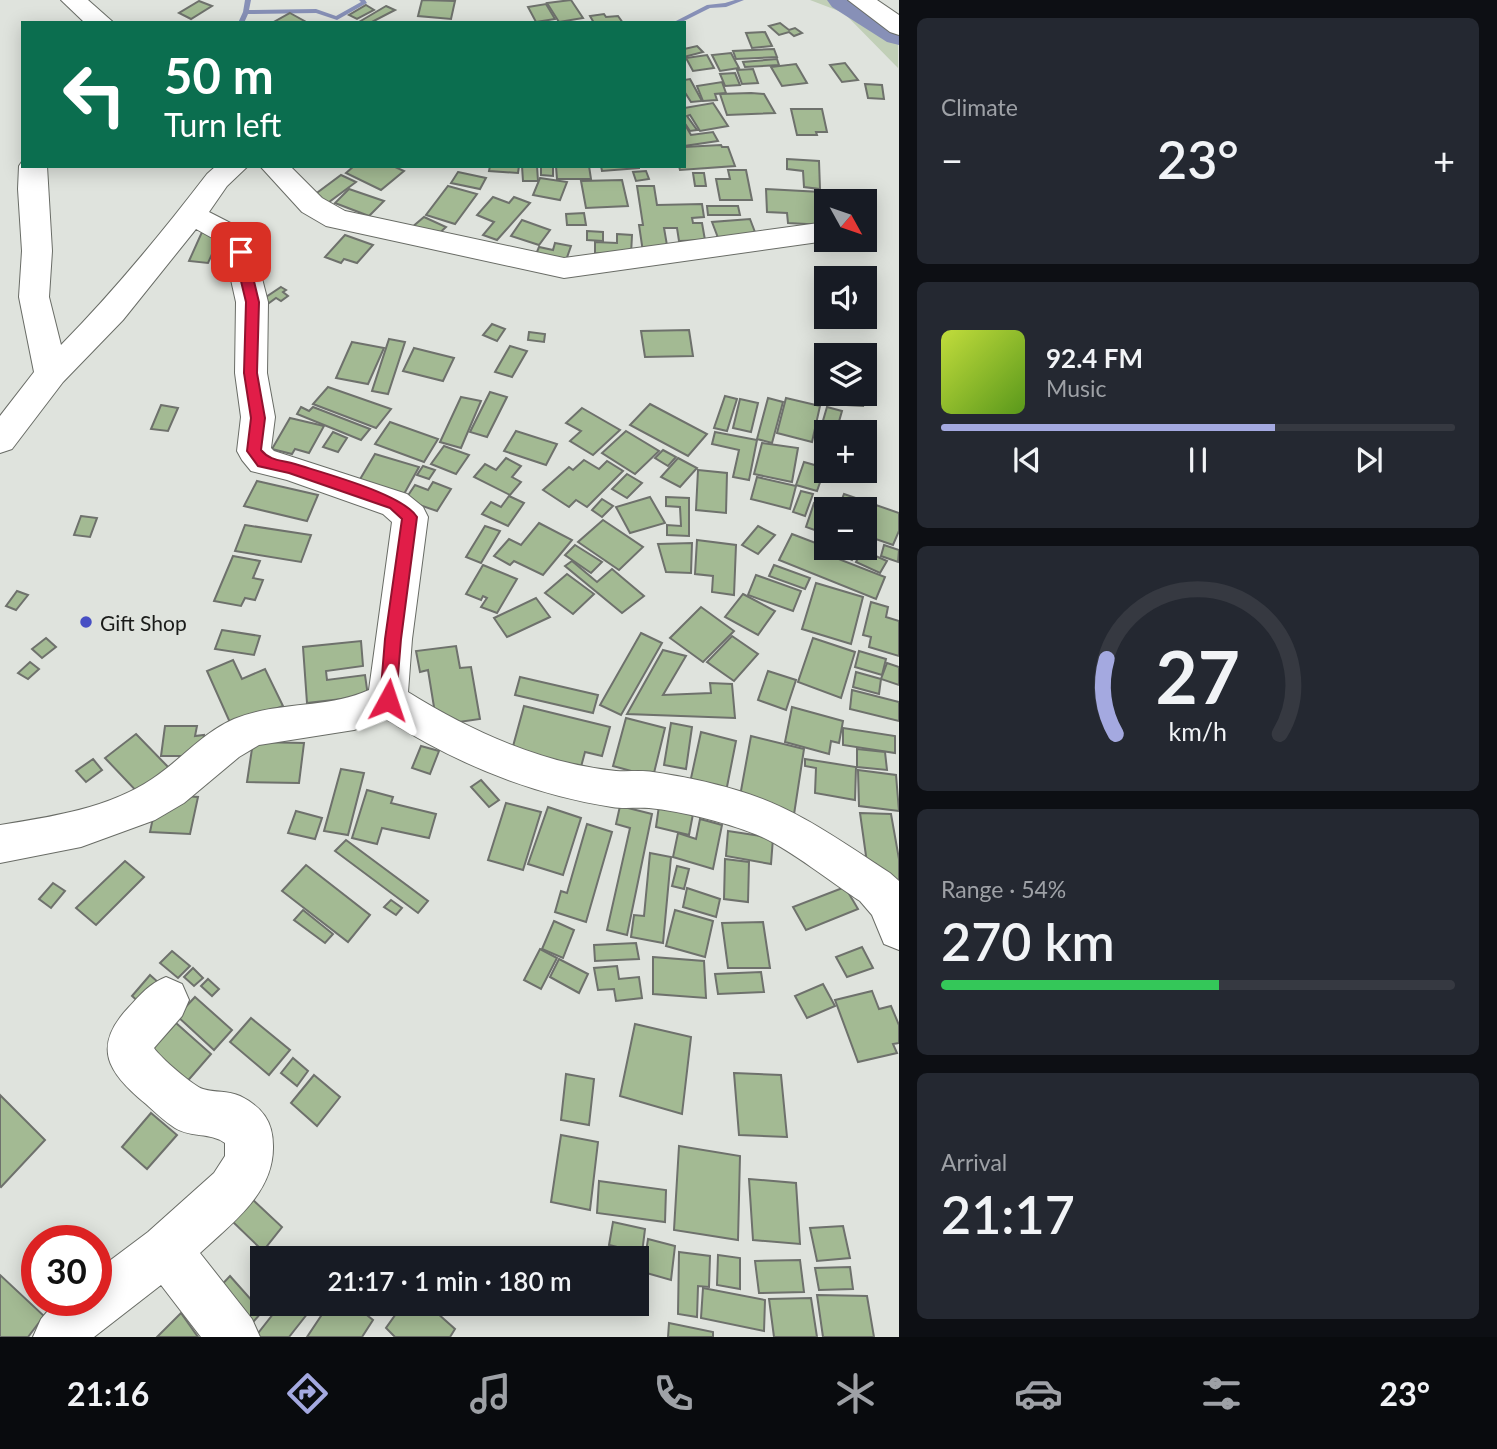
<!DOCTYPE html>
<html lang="en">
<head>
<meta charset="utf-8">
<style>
	:root { --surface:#171b24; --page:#242831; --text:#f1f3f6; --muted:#9ea1a6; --line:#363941; --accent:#a4a9e0 }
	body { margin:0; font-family:Lato,sans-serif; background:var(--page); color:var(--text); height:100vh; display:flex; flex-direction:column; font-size:26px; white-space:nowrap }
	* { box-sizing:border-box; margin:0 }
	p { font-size:23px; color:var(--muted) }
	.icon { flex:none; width:38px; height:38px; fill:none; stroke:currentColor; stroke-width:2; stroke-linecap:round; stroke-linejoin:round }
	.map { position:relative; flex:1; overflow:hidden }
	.details { display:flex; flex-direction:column; gap:18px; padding:18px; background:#0d0f14; width:598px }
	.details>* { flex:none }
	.banner { position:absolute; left:21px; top:21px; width:665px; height:147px; border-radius:0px; box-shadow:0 4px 18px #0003; background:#0b6e4f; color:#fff; overflow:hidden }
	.needle { width:46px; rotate:130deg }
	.tools { position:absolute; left:814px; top:189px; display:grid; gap:14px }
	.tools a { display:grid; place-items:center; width:63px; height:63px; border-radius:0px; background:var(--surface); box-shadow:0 4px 18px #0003; font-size:35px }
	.speed { position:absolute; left:21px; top:1225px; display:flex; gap:14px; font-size:35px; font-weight:700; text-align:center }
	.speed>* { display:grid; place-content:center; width:91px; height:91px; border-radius:50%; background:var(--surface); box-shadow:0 4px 18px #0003; line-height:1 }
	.speed .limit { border:10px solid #d22; background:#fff; color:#111 }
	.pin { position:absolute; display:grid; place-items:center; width:60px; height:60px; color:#fff; margin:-30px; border-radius:14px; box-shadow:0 4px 10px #0006 }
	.me { position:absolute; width:77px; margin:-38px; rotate:5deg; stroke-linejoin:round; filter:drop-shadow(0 0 5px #0008) }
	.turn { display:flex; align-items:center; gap:24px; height:147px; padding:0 28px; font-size:32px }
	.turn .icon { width:91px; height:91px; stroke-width:2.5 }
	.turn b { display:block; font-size:49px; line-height:60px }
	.big { font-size:52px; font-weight:600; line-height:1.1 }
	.details .card { flex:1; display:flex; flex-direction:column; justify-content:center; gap:10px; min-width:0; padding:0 24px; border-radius:10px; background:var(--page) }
	.details .dial { align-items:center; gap:0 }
	.dial svg { height:182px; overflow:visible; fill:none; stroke:var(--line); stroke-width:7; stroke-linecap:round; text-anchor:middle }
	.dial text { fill:var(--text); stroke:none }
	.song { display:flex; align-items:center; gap:21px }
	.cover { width:84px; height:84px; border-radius:10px; background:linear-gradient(135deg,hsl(70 70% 55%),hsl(90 70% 35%)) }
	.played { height:7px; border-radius:4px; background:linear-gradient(90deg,var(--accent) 65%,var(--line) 65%) }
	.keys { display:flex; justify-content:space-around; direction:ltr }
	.heat { display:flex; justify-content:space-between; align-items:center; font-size:38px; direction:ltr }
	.charge { height:10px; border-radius:5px; background:linear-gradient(90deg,#34c759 54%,var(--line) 0) }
	.trip { position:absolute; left:250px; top:1246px; width:399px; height:70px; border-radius:0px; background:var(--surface); box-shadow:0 4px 18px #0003; font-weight:600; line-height:70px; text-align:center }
	.tab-bar { display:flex; height:112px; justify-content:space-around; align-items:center; background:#090b0e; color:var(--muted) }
	.tab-bar .icon { width:49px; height:49px }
	.tab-bar .current { color:var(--accent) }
	.tab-bar b { font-size:32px; color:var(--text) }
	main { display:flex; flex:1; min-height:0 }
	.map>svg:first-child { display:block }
	.green { fill:#c1cfb7 }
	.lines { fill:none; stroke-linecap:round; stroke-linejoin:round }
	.stream { fill:#8790b7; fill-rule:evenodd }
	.river { fill:#8790b7; fill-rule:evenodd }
	.building { fill:#a3ba93; stroke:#6e716c; stroke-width:2 }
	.minor-casing { stroke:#696c66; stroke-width:2 }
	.minor { fill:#fff; fill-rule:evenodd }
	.route { fill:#e11d48; stroke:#92132f; stroke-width:2 }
	.poi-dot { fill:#474fc4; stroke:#dfe3dd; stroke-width:2.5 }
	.labels { text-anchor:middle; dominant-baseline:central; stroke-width:5; stroke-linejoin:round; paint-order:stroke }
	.poi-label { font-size:21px; fill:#1a1b19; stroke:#dfe3dd; text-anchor:start }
</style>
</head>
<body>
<main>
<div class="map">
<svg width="899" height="1337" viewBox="0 0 899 1337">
	<rect width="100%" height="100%" fill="#dfe3dd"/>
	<path class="green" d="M810,0h64l24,15v53l-54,-55z"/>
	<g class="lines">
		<g class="stream">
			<path d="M245,0h6l-2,10 67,-1 20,7 25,-14 -2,-2h6l2,3 -30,17 -21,-7 -68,1 -4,9h-6l5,-11z"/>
			<path d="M735,0h9l-18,7 -16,1 -30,15h-8l35,-18 18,-2z"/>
		</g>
		<path class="river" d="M827,0h41l31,19v26l-12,-3 -55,-35z"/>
	</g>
	<g class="building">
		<path d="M422,0l33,1 -4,18 -33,-3z"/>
		<path d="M571,0l12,18 -24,4 -12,-19z"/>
		<path d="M199,1l13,5 -21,13 -12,-6z"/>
		<path d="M546,4l9,15 -19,3 -8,-15z"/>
		<path d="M366,5l8,5 -17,9 -8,-4z"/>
		<path d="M386,6l9,4 -25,13 -11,-1z"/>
		<path d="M290,13l18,10h-36z"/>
		<path d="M604,14l2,3 12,-1 5,7h-29l-4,-7z"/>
		<path d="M780,23l9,7 6,-2 7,5 -8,3 -5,-4 -10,3 -10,-9z"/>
		<path d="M765,32l7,14 -20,2 -6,-15z"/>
		<path d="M697,46l6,6 -19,5v-8z"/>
		<path d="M774,49l3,8 -41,2 -3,-8z"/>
		<path d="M731,53l8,15 -19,3 -8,-16z"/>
		<path d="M707,55l7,13 -21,3 -7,-13z"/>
		<path d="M777,59l2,6 -34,2 -2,-5z"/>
		<path d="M845,63l13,17 -16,2 -12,-17z"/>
		<path d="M796,64l11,19 -25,3 -11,-19z"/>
		<path d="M753,69l5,14 -16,1 -5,-14z"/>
		<path d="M735,73l5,12 -15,1 -5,-12z"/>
		<path d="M690,79l12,22 -11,1 -7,-11v-11z"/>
		<path d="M722,82l4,11 -11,1 2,6 -14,1 -6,-15z"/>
		<path d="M865,84l17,1 2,14 -16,-1z"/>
		<path d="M751,93l13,1 11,19 -48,2 -7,-21z"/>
		<path d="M713,103l15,23 -28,5 -10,-16 -3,1 10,14 -7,1 -6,-9v-14z"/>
		<path d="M791,109h31l5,23h-11l1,3h-20z"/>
		<path d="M684,123l7,12 22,-3 5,9 -34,5z"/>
		<path d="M721,145l1,2h6l7,19 -55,4 -1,-4h5v-19z"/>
		<path d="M787,159l32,2 1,28 -16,-2 -1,-16 -16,-2z"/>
		<path d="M354,166h39l11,5 -23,19 -35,-17z"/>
		<path d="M490,166h29l-1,7 -29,-2z"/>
		<path d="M522,166h15l1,15h-15z"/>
		<path d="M541,166h12v10l-12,-1z"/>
		<path d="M556,166h33l2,13h-34z"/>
		<path d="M601,166h38v2l-37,3z"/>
		<path d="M728,170h18l6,30h-32l-4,-21h14z"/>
		<path d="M646,171l3,8 -13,2 -3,-9z"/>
		<path d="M458,172l28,6 -6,11 -29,-6z"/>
		<path d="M693,173h11l2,13h-11z"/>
		<path d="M341,175l15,7 -31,23 -15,-7z"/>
		<path d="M540,178l27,4 -7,18 -27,-5z"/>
		<path d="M622,180l6,26 -42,2 -5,-27z"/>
		<path d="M448,186l29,8 -22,30 -29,-9z"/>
		<path d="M637,186h17l3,19 45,-1 2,13 -12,1 1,5h9l3,17 -26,1 -2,-13h-13l4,23 -25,1 -4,-27h4z"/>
		<path d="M349,189l35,12 -15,15 -34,-13z"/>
		<path d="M766,189l55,3 4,33 -37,-2 -1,-10 -20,-1z"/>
		<path d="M493,197l16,6 5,-6 16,6 -33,37 -14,-5 11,-13 -17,-7z"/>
		<path d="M707,206h31l2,9h-32z"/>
		<path d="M584,213l2,12h-19l-1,-11z"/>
		<path d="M424,217l22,10 -13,12 -22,-11z"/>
		<path d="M750,219l8,21 -38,3 -8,-21z"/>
		<path d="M522,220l28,10 -11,15 -28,-9z"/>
		<path d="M587,231l16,1v9l-16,-1z"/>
		<path d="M202,232l19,2 -13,29 -19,-2z"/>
		<path d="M617,234l15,1 -1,20 -36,-2v-11l22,1z"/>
		<path d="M345,235l28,10 -16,18 -13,-4 -3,4 -16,-6z"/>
		<path d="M555,243l16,3 -7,20 -30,-7 5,-12 14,3z"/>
		<path d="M281,287l5,3 -3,2 5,4 -7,5 -5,-3 -7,5 -6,-4z"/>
		<path d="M492,324l13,5 -8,12 -14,-6z"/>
		<path d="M689,330l4,26 -48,1 -4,-26z"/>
		<path d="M529,332l16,2 -1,8 -16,-2z"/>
		<path d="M389,339l16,3 -17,52 -16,-3z"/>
		<path d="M352,342l32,6 -16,36 -32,-6z"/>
		<path d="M510,346l17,5 -15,26 -17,-5z"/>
		<path d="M414,348l40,10 -11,23 -40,-10z"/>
		<path d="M328,387l63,22 -15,19 -63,-24z"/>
		<path d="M490,392l17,5 -20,40 -17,-5z"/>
		<path d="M846,394h16l1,12 -16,-1z"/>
		<path d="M725,396l12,3 -10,32 -13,-3z"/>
		<path d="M461,397l20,4 -20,47 -21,-6z"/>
		<path d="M768,398l15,4 -11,41 -15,-4z"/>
		<path d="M786,398l34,8 -8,36 -35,-9z"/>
		<path d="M740,399l18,4 -7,29 -18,-4z"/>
		<path d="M650,404l57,30 -19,22 -58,-31z"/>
		<path d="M161,405l17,3 -10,23 -17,-2z"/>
		<path d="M301,407l8,4 4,-4 57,22 -9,11 -64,-26z"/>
		<path d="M827,407l15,4 -6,21h-10v11l-9,-2z"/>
		<path d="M582,408l38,22 -27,25 -23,-14 11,-10 -15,-8z"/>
		<path d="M290,418l34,8 -15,27 -14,-4 -3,5 -20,-5z"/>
		<path d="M390,422l48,17 -14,23 -49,-18z"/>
		<path d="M516,431l41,13 -11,21 -42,-14z"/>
		<path d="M626,431l33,20 -24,23 -33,-21z"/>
		<path d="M333,432l14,6 -9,14 -15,-5z"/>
		<path d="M715,432l42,8 -8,40 -16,-3 6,-27 -27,-6z"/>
		<path d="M762,443l36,5 -6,34 -38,-8z"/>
		<path d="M444,446l25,9 -13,19 -25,-10z"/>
		<path d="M663,450l13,7 -8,9 -13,-8z"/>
		<path d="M375,454l44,13 -15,27 -45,-13z"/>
		<path d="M506,458l15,8 -9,11 9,5 -11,13 -36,-18 11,-13 11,6z"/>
		<path d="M678,458l19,10 -17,19 -19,-10z"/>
		<path d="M584,460l15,9 8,-8 16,10 -36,36 -11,-7 -7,7 -26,-17 26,-23 4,3z"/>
		<path d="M804,462l21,6 -8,23 -21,-6z"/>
		<path d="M423,466l12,4 -6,9 -12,-4z"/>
		<path d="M698,470l29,3 -1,40 -30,-3z"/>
		<path d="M627,474l15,9 -15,15 -15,-9z"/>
		<path d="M757,477l39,9 -6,23 -39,-10z"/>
		<path d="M257,481l61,14 -11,26 -63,-15z"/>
		<path d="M433,482l18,7 -14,22 -32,-11 10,-15 13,5z"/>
		<path d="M801,491l12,3 -8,22 -12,-4z"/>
		<path d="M844,494l55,19v18l-6,14 -29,-10v-26h-26z"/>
		<path d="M509,496l15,7 -16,23 -26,-12 9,-12 10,5z"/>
		<path d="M650,497l15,26 -35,10 -14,-26z"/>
		<path d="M666,497l23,1v38l-22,-1v-10l14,1 -1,-19 -14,-1z"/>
		<path d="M602,499l11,7 -11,11 -10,-7z"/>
		<path d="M814,503l14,4 -8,25 -14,-5z"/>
		<path d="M81,516l16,2 -7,19 -16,-2z"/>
		<path d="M603,520l40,27 -24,23 -41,-28z"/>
		<path d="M539,523l33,17 -29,35 -29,-14 -4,4 -16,-9 15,-17 12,6z"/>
		<path d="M245,525l66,10 -10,27 -66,-11z"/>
		<path d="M485,526l15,5 -19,32 -15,-6z"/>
		<path d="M758,526l17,9 -17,19 -16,-9z"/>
		<path d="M792,534l29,11 -3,6 67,26 -9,22 -97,-39z"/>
		<path d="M697,540l39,5 -2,50 -22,-3 1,-16 -18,-2z"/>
		<path d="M692,543l-1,30 -25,-1 -8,-28z"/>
		<path d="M575,545l27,17 -11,11 -26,-18z"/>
		<path d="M884,545l15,5 -1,12 -17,-6z"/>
		<path d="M826,548h33l-7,12z"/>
		<path d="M862,550l25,11 -7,12 -24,-11z"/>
		<path d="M233,556l27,5 -7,17 10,2 -8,20 -10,-2 -4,8 -27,-5z"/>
		<path d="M572,561l25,21 15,-13 32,27 -22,17 -57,-47z"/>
		<path d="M483,565l34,14 -20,34 -16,-6 6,-9 -4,-2 -2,4 -15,-6z"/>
		<path d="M774,565l36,13 -5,11 -36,-13z"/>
		<path d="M567,574l27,20 -21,20 -28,-21z"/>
		<path d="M756,575l45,16 -8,20 -45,-16z"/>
		<path d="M816,583l47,14 -12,47 -49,-15z"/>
		<path d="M17,591l11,4 -12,15 -10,-4z"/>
		<path d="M743,594l32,17 -17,24 -33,-18z"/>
		<path d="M536,598l14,19 -43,20 -13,-19z"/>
		<path d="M871,602l17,5 -2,10 13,4v35l-30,-9 2,-10 -8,-2z"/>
		<path d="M701,607l33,24 -31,31 -33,-24z"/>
		<path d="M222,630l38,6 -6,19 -39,-6z"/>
		<path d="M641,633l21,10 -41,72 -21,-10z"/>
		<path d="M732,636l26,18 -24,27 -27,-19z"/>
		<path d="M46,638l10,9 -14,11 -10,-9z"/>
		<path d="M813,638l42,14 -14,46 -43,-16z"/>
		<path d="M361,641l2,25 -37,5 1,9 38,-5 3,21 -61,7 -4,-56z"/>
		<path d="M456,646l4,22 11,-1 9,52 -49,7 -3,-18 6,-1 -6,-37 -8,2 -4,-21z"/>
		<path d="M663,650l23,6 -23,39 48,-2 -1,-10 22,1 3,34 -108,-4z"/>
		<path d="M859,651l27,8 -4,16 -27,-8z"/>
		<path d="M233,660l9,19 23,-10 18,37 -51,21 -25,-56z"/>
		<path d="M30,662l9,7 -11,10 -10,-6z"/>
		<path d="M887,663l12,4v18l-18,-6z"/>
		<path d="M768,671l28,9 -10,30 -28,-10z"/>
		<path d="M856,672l25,7 -2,15 -26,-7z"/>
		<path d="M520,677l78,18 -5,18 -78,-18z"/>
		<path d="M852,690l47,12v19l-49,-12z"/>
		<path d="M524,706l86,21 -8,29 -17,-4 -7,26 -66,-28z"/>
		<path d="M792,707l51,14 -4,22 -8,-2 -2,13 -44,-12z"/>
		<path d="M626,718l39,10 -12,49 -40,-11z"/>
		<path d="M671,723l21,4 -6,42 -22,-4z"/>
		<path d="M165,726h32l-2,10 9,-1 -2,21h-41z"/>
		<path d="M843,728l52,8v17l-52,-8z"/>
		<path d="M701,732l35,9 -12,61 -36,-10z"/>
		<path d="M136,734l36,37 -31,25 -36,-38z"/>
		<path d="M751,736l53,13 -11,72 -55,-14z"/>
		<path d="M253,742l51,1 -5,40 -52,-1z"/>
		<path d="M421,746l18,5 -9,23 -18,-6z"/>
		<path d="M857,749l28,3 2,18 -30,-3z"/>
		<path d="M93,759l9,11 -16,12 -10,-11z"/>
		<path d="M805,759l51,8 -1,33 -40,-7 1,-25 -11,-2z"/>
		<path d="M341,769l23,4 -16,62 -24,-4z"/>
		<path d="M858,770l38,5 3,36 -40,-5z"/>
		<path d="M481,780l18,20 -10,7 -18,-20z"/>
		<path d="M367,790l26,7 -2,6 45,11 -7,24 -47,-10 -5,16 -25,-6z"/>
		<path d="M169,795l29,2 -8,37 -40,-2 4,-19z"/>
		<path d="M506,803l35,9 -18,58 -35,-10z"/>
		<path d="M620,806l32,8 -25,121 -20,-5 23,-102 -14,-4z"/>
		<path d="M659,806l34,8 -4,21 -33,-8z"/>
		<path d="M548,807l33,11 -18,57 -35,-11z"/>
		<path d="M296,811l26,7 -7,21 -27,-6z"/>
		<path d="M860,813l31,1 8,45v24l-20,-1 -3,-18 -9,-1z"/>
		<path d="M700,819l22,6 -9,44 -40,-12 5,-24 18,6z"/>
		<path d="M587,824l25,8 -26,90 -31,-10 6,-21 6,2z"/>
		<path d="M728,831l45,7 -2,26 -45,-8z"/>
		<path d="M346,840l82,61 -10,12 -83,-62z"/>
		<path d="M650,853l21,4 -8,86 -32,-6 3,-22 10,1z"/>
		<path d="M725,859l24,3 -1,40 -24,-3z"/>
		<path d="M125,861l19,16 -48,48 -20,-17z"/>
		<path d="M306,865l64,50 -22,27 -66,-51z"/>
		<path d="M677,866l12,3 -5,20 -12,-3z"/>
		<path d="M53,883l12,8 -14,17 -12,-9z"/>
		<path d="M845,887l13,22 -52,21 -13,-23z"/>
		<path d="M687,888l33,11 -4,18 -33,-10z"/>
		<path d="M391,900l11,8 -6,7 -12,-8z"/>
		<path d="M303,910l30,24 -8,9 -31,-23z"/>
		<path d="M675,910l38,11 -8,36 -39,-11z"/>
		<path d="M554,921l20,9 -11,28 -21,-9z"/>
		<path d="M763,922l7,46h-42l-6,-45z"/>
		<path d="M636,943l3,16 -44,2 -1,-16z"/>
		<path d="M862,947l11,21 -26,9 -11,-20z"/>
		<path d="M540,949l17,9 -16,31 -17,-9z"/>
		<path d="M172,951l18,15 -12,12 -18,-15z"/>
		<path d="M653,957l51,4 2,37 -53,-4z"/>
		<path d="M559,959l29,15 -9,19 -29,-16z"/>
		<path d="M617,966l2,13 20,-2 3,21 -26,3 -2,-12 -16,1 -4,-22z"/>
		<path d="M193,968l10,10 -9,8 -10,-9z"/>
		<path d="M761,972l3,20 -46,2 -3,-20z"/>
		<path d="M150,975l9,8 -18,21 -9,-8z"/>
		<path d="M208,979l11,10 -7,7 -11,-10z"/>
		<path d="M823,984l12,22 -28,12 -12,-22z"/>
		<path d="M872,991l7,18 12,-3 8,19v18l-6,1 4,9 -39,9 -23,-62z"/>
		<path d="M195,997l37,33 -18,20 -37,-34z"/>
		<path d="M251,1018l39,32 -21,25 -39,-33z"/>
		<path d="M176,1023l35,31 -33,38 -36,-32z"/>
		<path d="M635,1024l56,13 -9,77 -62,-18z"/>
		<path d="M293,1058l15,13 -11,15 -16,-13z"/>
		<path d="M734,1073l47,2 6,62 -48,-2z"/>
		<path d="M566,1074l28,5 -5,46 -28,-5z"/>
		<path d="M314,1075l26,22 -23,29 -26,-23z"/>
		<path d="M0,1095l45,45 -44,47 -1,-1z"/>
		<path d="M151,1113l26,22 -30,34 -25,-22z"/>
		<path d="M561,1135l37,7 -8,68 -39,-8z"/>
		<path d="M679,1146l61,10 -2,84 -64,-10z"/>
		<path d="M749,1179l47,4 4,61 -47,-4z"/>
		<path d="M599,1181l67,9 -1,32 -68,-9z"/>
		<path d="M252,1199l30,28 -19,24 -30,-29z"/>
		<path d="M613,1222l32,7 -3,24 -33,-8z"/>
		<path d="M843,1226l7,32 -33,3 -7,-33z"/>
		<path d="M648,1239l27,7 -4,34 -28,-8z"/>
		<path d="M679,1252l31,4 -1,31 -11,-1 -1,31 -19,-3z"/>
		<path d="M718,1255l22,3v31l-23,-4z"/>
		<path d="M800,1260l4,32 -45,1 -4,-32z"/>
		<path d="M850,1267l3,22 -34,1 -4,-22z"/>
		<path d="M0,1275l44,41 -16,21h-28z"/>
		<path d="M230,1276l32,36 -17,19 -32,-37z"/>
		<path d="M703,1288l62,12 -1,31 -63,-13z"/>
		<path d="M817,1295l50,1 7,41h-51z"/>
		<path d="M811,1298l6,39h-43l-5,-38z"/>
		<path d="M281,1304h34l-26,33h-34z"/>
		<path d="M329,1304h24l20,16 -11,17h-55z"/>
		<path d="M403,1304h24l28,25 -5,8h-55l-9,-9z"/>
		<path d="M181,1313l17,24h-41z"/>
		<path d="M669,1323l44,9v5h-45z"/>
	</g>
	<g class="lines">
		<defs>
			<g id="minor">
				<path d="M61,0h27l26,23h-29z"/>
				<path d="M848,0h29l22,15v20l-9,-3z"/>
				<path d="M23,160v6h24l5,85 -3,46 12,48c53,-54 100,-111 146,-171l9,-8h32l-21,20 -18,26 39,20 4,7 16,63 -1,71 8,44 -4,31 3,3 133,43 16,13 5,10 -16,122 -4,53c63,39 132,71 208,79 12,1 25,-1 37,1 27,4 57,10 83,18 59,17 103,50 154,83l9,8v69l-15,-6 -12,-29 -12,-14c-28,-18 -69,-51 -98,-64 -29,-13 -81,-26 -113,-29 -12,-1 -25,1 -37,-1 -82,-13 -157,-44 -226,-88l-32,11 -95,15 -20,12 -55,46 -29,17 -74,27 -81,16v-38c51,-8 109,-17 152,-46 29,-19 50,-46 82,-60 43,-18 93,-10 135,-29l23,-168 -9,-8 -96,-34 -36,-9 -9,-11 -5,-9 4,-34 -6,-44 1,-71 -13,-58 -27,-15 -73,91 -60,62 -51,67 -12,4v-37l34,-44 -15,-75 3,-46 -4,-62 1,-23z"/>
				<path d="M260,166h30l32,32 23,13 219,47 262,-36v18h7l-269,38 -238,-52 -24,-14z"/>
				<path d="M166,977l16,7 7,16 -7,16 -28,32c6,9 39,38 49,41 13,4 24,1 37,7 22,11 33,25 33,50 1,47 -41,77 -73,107l52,66 8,18h-59l-40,-52 -67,52h-61l8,-18 16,-19h39v-29l52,-39 66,-59 11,-17v-13c-15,-11 -34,-5 -50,-15 -11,-7 -20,-16 -29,-24 -38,-31 -55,-57 -17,-97 12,-13 20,-23 37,-30z"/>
			</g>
		</defs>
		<use href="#minor" class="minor-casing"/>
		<use href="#minor" class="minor"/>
	</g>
	<path class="route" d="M241,248l6,4 12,50 -2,71 8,45 -4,32c9,11 20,10 34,14 28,9 108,30 122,53l-16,122 -5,61 -2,5h-12l-2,-5 5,-61 17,-120 -12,-11 -101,-35 -31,-7 -11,-15 4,-33 -7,-45 2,-71 -12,-50z"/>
	<circle class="poi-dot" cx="86" cy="622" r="7"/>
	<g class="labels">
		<g class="poi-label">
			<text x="100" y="622">Gift Shop</text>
		</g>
	</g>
</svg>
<div class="tools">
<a><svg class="needle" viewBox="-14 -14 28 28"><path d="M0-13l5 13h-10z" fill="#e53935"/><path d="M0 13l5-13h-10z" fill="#9ea1a6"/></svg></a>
<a><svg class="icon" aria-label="sound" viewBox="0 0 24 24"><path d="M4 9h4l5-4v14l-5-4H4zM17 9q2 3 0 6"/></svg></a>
<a><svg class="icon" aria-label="layers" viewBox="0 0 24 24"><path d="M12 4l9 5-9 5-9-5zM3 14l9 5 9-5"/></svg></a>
<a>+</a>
<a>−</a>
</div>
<div class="speed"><div class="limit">30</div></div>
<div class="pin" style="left:241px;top:252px;background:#d93025"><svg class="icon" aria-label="arrive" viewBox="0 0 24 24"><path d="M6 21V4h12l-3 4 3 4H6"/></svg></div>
<svg class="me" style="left:388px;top:700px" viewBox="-20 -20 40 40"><path d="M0-17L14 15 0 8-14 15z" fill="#e11d48" stroke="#fff" stroke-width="4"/></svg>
<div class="trip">21:17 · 1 min · 180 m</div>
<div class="banner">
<div class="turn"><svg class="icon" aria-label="left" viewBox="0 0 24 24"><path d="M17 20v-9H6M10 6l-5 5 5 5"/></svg><div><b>50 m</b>Turn left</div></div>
</div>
</div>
<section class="details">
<div class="card"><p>Climate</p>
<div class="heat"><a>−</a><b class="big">23°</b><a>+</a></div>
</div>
<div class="card">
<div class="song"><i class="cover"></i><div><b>92.4 FM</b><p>Music</p></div></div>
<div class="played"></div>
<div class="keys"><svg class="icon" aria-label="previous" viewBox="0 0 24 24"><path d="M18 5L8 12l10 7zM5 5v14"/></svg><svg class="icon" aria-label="pause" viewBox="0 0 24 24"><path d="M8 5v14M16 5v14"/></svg><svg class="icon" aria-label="next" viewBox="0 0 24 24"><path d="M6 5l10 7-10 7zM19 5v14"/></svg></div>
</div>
<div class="card dial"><svg viewBox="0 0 100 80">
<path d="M14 69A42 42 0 1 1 86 69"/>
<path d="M14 69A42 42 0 0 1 10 36" stroke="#a4a9e0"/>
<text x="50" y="56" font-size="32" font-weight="700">27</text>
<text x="50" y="72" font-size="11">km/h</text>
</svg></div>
<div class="card"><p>Range · 54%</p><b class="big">270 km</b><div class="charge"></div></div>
<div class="card"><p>Arrival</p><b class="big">21:17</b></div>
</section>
</main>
<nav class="tab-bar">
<b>21:16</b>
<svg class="icon current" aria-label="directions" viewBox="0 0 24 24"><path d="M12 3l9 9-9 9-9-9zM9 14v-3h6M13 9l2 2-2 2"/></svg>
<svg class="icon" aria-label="music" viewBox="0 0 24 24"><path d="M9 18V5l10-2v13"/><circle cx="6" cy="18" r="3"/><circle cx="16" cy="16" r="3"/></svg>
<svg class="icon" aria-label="phone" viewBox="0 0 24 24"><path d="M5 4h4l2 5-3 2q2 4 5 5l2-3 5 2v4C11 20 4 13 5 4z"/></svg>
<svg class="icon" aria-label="climate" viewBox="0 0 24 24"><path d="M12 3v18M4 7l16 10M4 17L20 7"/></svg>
<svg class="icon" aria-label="car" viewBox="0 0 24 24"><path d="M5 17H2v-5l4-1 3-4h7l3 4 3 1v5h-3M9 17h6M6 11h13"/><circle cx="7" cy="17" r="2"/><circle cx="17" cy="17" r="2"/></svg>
<svg class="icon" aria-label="filters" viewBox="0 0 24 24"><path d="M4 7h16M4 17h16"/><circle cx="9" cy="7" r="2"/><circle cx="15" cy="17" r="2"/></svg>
<b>23°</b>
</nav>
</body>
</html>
